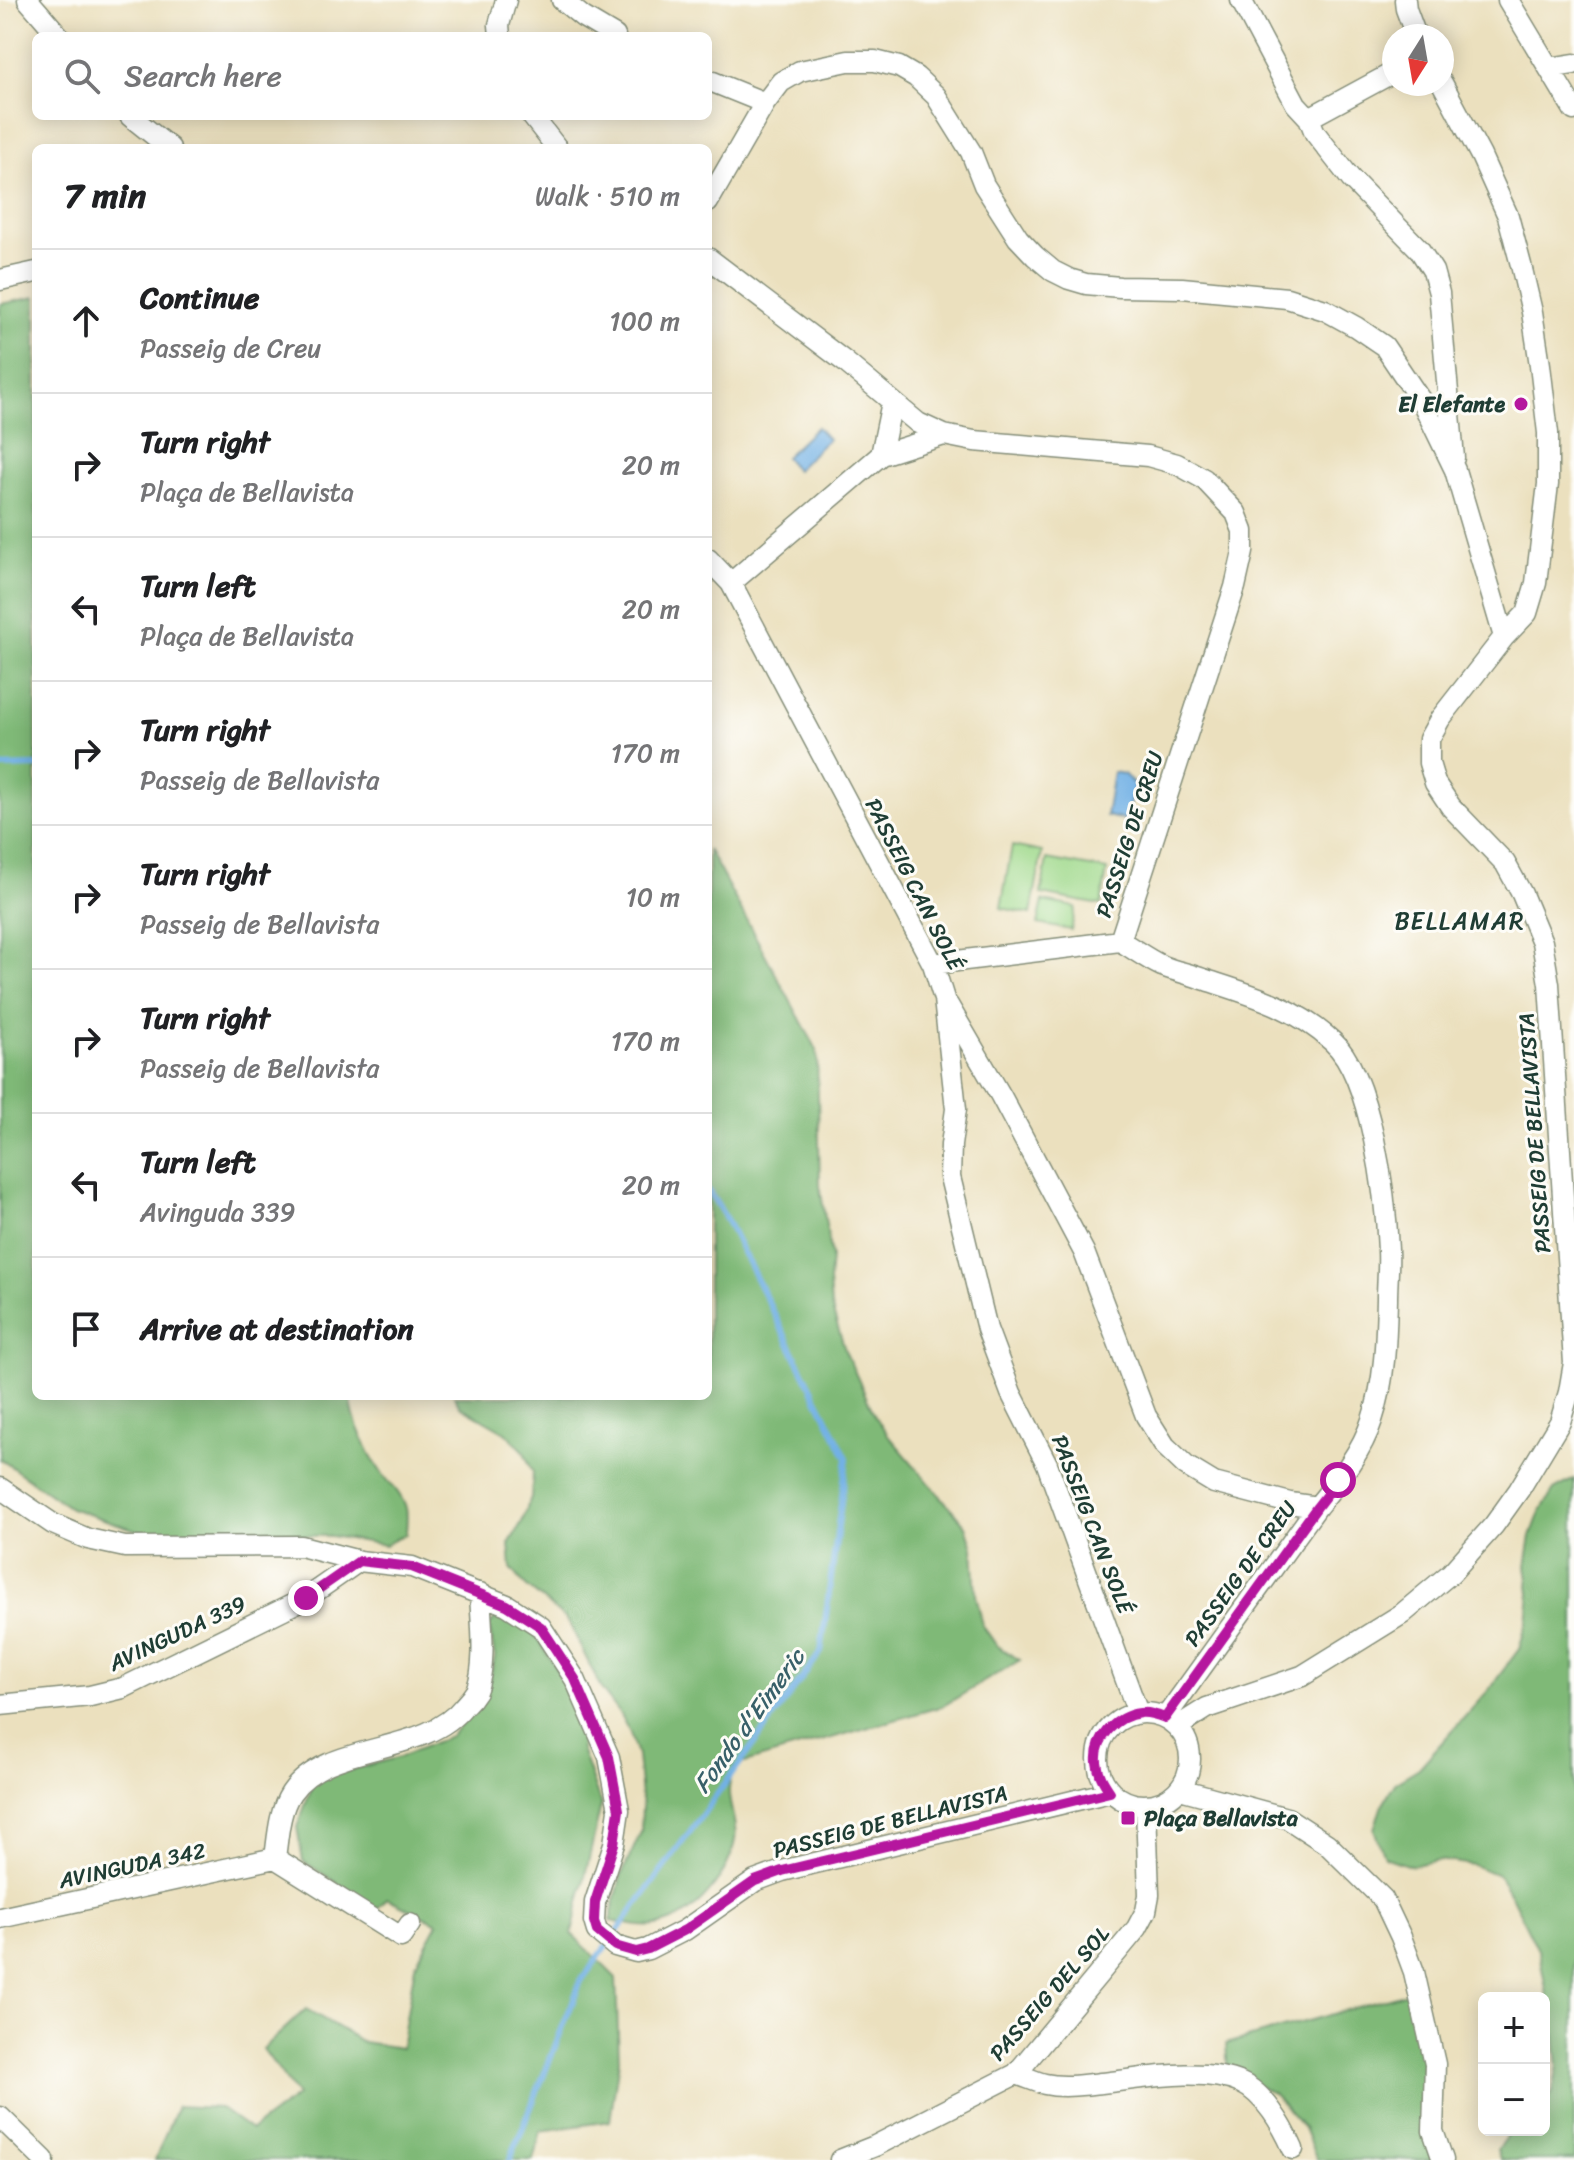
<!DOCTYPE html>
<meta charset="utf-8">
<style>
body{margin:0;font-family:Sriracha,sans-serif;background:#f6f6f6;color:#202124}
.controls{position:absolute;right:24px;bottom:24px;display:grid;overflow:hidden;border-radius:12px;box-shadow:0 4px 20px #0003}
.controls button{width:72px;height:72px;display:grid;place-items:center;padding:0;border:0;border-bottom:2px solid #e0e0e0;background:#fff;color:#202124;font:40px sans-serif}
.compass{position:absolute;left:1382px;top:24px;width:72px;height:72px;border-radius:50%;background:#fff;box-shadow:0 4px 20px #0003;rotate:191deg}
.stop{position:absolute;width:24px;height:24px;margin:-18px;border:6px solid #b5179e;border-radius:50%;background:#fff}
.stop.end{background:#b5179e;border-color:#fff;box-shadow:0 2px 8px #0008}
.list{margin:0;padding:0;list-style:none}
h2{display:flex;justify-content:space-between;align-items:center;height:104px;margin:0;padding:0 32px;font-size:34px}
h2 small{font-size:26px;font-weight:400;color:#757577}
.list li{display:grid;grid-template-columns:52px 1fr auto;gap:24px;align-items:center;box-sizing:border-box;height:144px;padding:0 32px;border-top:2px solid #e0e0e0}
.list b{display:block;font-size:30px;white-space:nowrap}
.list p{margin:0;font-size:26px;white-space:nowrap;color:#757577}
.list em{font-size:26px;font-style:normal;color:#757577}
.icon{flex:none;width:44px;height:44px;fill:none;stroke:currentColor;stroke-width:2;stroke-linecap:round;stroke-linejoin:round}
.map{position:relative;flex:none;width:1574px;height:2160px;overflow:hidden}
.search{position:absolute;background:#fff;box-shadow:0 4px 20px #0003;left:32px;top:32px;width:680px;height:88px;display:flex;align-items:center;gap:20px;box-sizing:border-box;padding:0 28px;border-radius:12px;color:#757577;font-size:30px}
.panel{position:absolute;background:#fff;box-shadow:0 4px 20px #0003;left:32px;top:144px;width:680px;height:1256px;border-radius:12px}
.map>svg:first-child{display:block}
</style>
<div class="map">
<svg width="1574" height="2160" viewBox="0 0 1574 2160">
<rect width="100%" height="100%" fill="#fdfcf7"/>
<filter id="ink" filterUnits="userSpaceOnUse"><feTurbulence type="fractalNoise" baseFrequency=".0125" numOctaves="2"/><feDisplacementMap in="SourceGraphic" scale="16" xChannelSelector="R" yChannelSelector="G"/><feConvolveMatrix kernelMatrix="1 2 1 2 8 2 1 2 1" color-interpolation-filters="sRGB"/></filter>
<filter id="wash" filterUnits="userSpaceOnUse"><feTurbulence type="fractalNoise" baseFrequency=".006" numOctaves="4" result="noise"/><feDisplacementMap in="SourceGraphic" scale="32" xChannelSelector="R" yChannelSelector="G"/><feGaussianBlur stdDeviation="1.8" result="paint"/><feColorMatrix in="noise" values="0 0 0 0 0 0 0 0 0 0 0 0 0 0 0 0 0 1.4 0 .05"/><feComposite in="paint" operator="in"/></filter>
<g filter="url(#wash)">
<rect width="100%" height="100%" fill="#ebe0be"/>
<path fill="#9fd98b" stroke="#5f8b60" stroke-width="2" d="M1012 846 1042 852 1031 914 1001 908Z
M1047 859 1107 870 1101 905 1041 894Z
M1043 901 1076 907 1071 930 1038 924Z"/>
<path fill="#7fb977" stroke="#4f7b56" stroke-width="2" d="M36 297V1396H351C350 1418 369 1454 381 1472 390 1484 401 1493 406 1508 408 1516 406 1526 406 1534L385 1545 330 1536 145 1533 70 1508 0 1459V304Z
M708 849 817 1050 820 1186 831 1257 829 1281 831 1306 846 1353 875 1416 889 1436 966 1526 973 1548 976 1595 983 1626 997 1646 1020 1660 943 1706 734 1766C732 1773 729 1783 729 1790 728 1807 738 1823 735 1840 729 1875 696 1917 660 1925 644 1929 626 1924 610 1921L621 1876 641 1832 642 1807 637 1756 630 1733 618 1711 602 1690 568 1621 526 1586 511 1568 509 1544 522 1522 531 1497 533 1472 523 1450 505 1432 460 1406 454 1396H708Z
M1574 1479V2160H1500L1497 2150 1511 2130H1544V2104L1553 2092 1558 2066 1555 2038 1539 1952 1512 1897 1498 1875 1473 1865 1438 1860 1410 1866 1384 1857 1374 1829 1382 1805 1396 1782 1419 1768 1487 1692 1519 1649 1527 1622 1530 1593 1526 1566 1531 1536 1540 1512 1554 1490Z
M501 1613 534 1632 582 1712 581 1749 601 1805 572 1934 616 1978 619 2060 610 2121 541 2131 533 2160H155L177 2106 220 2108 251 2130 297 2096 263 2049 306 2009 363 2042 401 2048 415 1965 438 1923 387 1898 377 1909 303 1861 297 1827 315 1779 400 1757 450 1736 484 1701 495 1657 489 1625Z
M1407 1993 1422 2051 1425 2129 1434 2160H1317L1304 2128 1273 2093 1228 2071 1226 2044Z"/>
<path fill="#72b1e5" stroke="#48778c" stroke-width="2" d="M817 427 828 439 796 470 785 457Z
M1113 772 1124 774 1135 786 1125 820 1106 816Z"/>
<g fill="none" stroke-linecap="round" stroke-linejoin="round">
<path stroke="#72b1e5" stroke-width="6" d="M0 767 36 766
M510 2160 581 1981 821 1652 847 1458 725 1217 708 1190"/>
</g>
</g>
<g filter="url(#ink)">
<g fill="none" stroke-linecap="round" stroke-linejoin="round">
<defs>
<path id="street" d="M28 0 59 36
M562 0 583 17 615 36
M1241 0 1296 104 1309 118 1315 133 1351 179 1419 249 1433 271 1439 293 1454 458
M1405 0 1406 9 1416 36
M1508 0 1574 110
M500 36 499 25 506 0
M1549 68 1574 64
M708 80 765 103
M130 116 170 148
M532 116 557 148
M1309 118 1394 72
M708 202 765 103 781 82 800 71 848 61H875L899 67 916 77 936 96 971 152 984 185 1018 238 1035 256 1053 271 1069 279 1086 284 1120 287 1182 288 1287 298 1325 310 1356 327 1384 346 1423 404 1455 470 1504 637
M708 258 844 361 918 423 944 435 974 441 1148 456 1177 464 1204 479 1236 513 1243 531V552L1235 587 1120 941
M0 280 36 272
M881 455 944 435
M708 559 731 583 933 964 944 999 956 1109 951 1145 950 1177 987 1329 1011 1393 1047 1464 1138 1713
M731 583 881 455 892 402
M1120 941C1134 949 1147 959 1162 966 1175 971 1189 974 1203 979 1252 995 1294 1006 1333 1042 1371 1076 1386 1199 1388 1250 1389 1267 1387 1283 1387 1299 1386 1339 1385 1382 1372 1420 1362 1452 1338 1481 1317 1507L1165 1718
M933 964 1120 941
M948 1005 1001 1096 1084 1252 1146 1416 1165 1446 1186 1466 1214 1483 1290 1503 1317 1507
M0 1488 53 1524 88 1539 125 1547 301 1546 359 1561 412 1567 507 1605 541 1627 575 1679 609 1757 619 1810 614 1844 595 1902 594 1921 597 1931 615 1946 636 1952 648 1949 685 1930 755 1881 782 1871 1110 1792
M0 1705 90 1696 123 1688 306 1598 359 1561
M1098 1759a46 46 0 1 1 92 0a46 46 0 1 1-92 0Z
M1177 1727 1207 1708 1302 1676 1402 1614 1451 1573 1494 1525 1519 1490 1560 1422 1569 1392 1574 1363 1549 984 1542 942 1522 894 1505 863 1451 807 1435 783 1429 763V739L1440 719 1504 637 1527 613 1536 583 1548 484V433L1540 365 1532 312 1521 265 1508 216 1481 156 1442 83
M1180 1789 1287 1818 1327 1844 1383 1899 1401 1937 1414 1972 1435 2064 1433 2131 1443 2160
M275 1858C278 1837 279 1811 291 1793 327 1740 424 1757 464 1706 468 1702 473 1696 476 1691 487 1665 481 1621 480 1593
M275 1858 401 1937 410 1924
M0 1918 275 1858
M1016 2074C1026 2077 1036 2082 1045 2084 1063 2088 1083 2085 1101 2083 1141 2079 1202 2066 1241 2083 1264 2093 1283 2126 1293 2149
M0 2117 44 2160
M840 2160 875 2146 1016 2074 1137 1928 1146 1911 1149 1895 1146 1806"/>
</defs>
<use href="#street" stroke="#858e79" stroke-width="23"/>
<use href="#street" stroke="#fff" stroke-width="20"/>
</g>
</g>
<g fill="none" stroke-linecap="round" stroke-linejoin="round" filter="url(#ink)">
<path stroke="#b5179e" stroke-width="10" d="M306 1598 359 1561 412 1567 507 1605 541 1627 575 1679 609 1757 619 1810 614 1844 595 1902 594 1921 597 1931 615 1946 636 1952 648 1949 685 1930 755 1881 782 1871 1110 1792C1104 1783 1098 1774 1097 1762 1095 1738 1116 1716 1140 1713 1149 1712 1157 1715 1165 1718L1317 1507 1338 1480"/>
</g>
<g fill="#b5179e" stroke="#fdfcf7" stroke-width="3">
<circle cx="1521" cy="404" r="8"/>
<rect x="1120" y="1810" width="16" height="16" rx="4"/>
</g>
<g text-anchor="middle" stroke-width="6" stroke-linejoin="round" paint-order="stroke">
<g font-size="22" font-weight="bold" fill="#1f3d34" stroke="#fdfcf7" text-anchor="end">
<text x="1505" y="412">El Elefante</text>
<text x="1144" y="1826" text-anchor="start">Plaça Bellavista</text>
</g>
<g font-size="22" fill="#1f3d34" stroke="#fdfcf7">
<text transform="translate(1129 834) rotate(-72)" y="8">PASSEIG DE CREU</text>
<text transform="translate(915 884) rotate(63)" y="8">PASSEIG CAN SOLÉ</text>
<text transform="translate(1534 1133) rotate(-94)" y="8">PASSEIG DE BELLAVISTA</text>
<text transform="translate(1093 1524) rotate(69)" y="8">PASSEIG CAN SOLÉ</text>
<text transform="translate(1240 1573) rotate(-54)" y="8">PASSEIG DE CREU</text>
<text transform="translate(177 1633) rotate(-25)" y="8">AVINGUDA 339</text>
<text transform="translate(890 1821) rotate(-14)" y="8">PASSEIG DE BELLAVISTA</text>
<text transform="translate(132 1865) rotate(-12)" y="8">AVINGUDA 342</text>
<text transform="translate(1049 1993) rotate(-49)" y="8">PASSEIG DEL SOL</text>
</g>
<g font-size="24" letter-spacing="2" fill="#1f3d34" stroke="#fdfcf7">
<text x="1460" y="929">BELLAMAR</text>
</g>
<g font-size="24" font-style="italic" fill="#386069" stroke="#fdfcf7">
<text transform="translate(749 1721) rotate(-54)" y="8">Fondo d'Eimeric</text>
</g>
</g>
</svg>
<div class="controls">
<button>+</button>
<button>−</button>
</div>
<svg class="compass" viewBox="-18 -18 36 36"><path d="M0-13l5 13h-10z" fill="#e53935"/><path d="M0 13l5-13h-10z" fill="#757577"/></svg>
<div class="stop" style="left:1338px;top:1480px"></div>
<div class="stop end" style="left:306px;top:1598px"></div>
<div class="search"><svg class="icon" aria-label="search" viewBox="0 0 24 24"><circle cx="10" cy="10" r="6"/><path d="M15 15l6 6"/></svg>Search here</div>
<section class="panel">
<h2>7 min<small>Walk · 510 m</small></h2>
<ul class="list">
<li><svg class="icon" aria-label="ahead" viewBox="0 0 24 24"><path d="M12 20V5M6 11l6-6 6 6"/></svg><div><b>Continue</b><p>Passeig de Creu</p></div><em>100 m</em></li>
<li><svg class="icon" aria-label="right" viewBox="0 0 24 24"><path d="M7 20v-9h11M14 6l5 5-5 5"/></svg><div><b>Turn right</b><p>Plaça de Bellavista</p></div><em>20 m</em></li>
<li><svg class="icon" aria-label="left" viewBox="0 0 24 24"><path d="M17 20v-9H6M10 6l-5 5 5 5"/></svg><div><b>Turn left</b><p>Plaça de Bellavista</p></div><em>20 m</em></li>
<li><svg class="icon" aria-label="right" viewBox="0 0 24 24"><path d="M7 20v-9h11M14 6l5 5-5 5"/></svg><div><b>Turn right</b><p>Passeig de Bellavista</p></div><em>170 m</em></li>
<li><svg class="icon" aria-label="right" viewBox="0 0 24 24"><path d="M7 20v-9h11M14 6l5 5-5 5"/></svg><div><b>Turn right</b><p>Passeig de Bellavista</p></div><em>10 m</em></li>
<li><svg class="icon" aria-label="right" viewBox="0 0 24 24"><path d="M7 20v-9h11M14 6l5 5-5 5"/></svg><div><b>Turn right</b><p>Passeig de Bellavista</p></div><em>170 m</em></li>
<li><svg class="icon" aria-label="left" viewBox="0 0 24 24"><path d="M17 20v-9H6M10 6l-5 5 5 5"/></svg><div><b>Turn left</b><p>Avinguda 339</p></div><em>20 m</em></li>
<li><svg class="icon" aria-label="arrive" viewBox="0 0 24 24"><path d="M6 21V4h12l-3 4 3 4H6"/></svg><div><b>Arrive at destination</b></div></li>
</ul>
</section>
</div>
